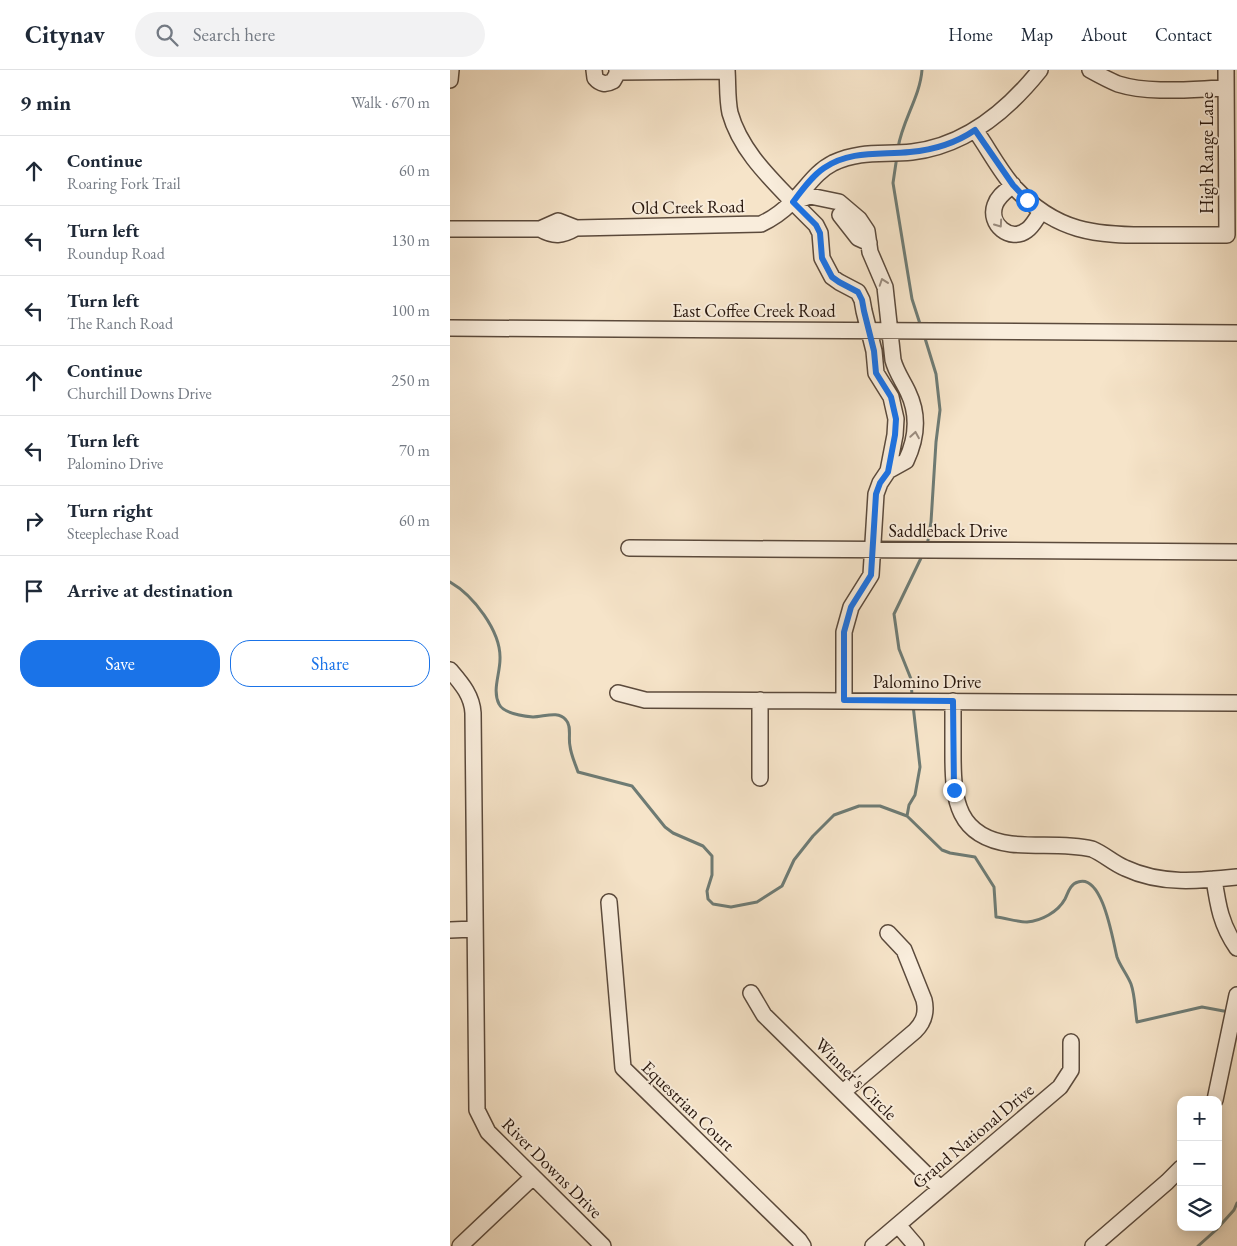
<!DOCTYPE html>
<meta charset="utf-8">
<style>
body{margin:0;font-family:"EB Garamond",serif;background:#f2f2f3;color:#1f2937}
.controls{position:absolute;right:15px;bottom:15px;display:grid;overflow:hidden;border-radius:10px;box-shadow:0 2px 12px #0003}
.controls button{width:45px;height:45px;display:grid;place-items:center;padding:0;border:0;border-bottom:1px solid #e0e1e3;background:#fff;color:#1f2937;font:25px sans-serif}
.stop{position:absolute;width:15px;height:15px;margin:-11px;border:4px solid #1a73e8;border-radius:50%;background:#fff}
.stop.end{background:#1a73e8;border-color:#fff;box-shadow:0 1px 5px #0008}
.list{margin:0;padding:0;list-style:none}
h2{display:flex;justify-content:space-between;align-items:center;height:65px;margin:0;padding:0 20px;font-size:21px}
h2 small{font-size:16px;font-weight:400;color:#747a83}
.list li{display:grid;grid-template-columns:32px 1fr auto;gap:15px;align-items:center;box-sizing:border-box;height:70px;padding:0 20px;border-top:1px solid #e0e1e3}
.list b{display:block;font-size:19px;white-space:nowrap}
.list p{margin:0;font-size:16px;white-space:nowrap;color:#747a83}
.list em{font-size:16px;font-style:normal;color:#747a83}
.actions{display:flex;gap:10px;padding:15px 20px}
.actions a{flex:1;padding:11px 0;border:1px solid #1a73e8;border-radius:20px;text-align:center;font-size:18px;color:#1a73e8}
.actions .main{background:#1a73e8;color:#fff}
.icon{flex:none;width:28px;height:28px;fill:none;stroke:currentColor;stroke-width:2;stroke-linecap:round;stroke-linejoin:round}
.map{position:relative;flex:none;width:787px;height:1176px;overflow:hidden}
header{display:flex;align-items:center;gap:30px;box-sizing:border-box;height:70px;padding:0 25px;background:#fff;border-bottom:1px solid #e0e1e3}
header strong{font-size:24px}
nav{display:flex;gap:28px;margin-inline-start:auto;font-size:18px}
.search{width:350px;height:45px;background:#f2f2f3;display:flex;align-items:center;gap:12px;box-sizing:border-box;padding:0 18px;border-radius:28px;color:#747a83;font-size:19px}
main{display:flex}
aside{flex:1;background:#fff}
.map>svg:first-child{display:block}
</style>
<header>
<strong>Citynav</strong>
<div class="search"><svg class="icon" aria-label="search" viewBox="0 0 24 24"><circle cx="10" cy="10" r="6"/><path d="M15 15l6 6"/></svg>Search here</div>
<nav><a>Home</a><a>Map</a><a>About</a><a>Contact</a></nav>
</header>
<main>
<aside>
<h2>9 min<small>Walk · 670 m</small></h2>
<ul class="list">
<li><svg class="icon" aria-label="ahead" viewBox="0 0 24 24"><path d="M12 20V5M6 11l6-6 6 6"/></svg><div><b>Continue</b><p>Roaring Fork Trail</p></div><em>60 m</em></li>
<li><svg class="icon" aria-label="left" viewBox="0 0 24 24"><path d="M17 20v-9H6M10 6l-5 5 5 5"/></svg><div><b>Turn left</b><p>Roundup Road</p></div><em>130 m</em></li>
<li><svg class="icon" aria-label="left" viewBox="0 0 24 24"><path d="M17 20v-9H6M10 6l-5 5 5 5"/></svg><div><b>Turn left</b><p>The Ranch Road</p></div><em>100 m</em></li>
<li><svg class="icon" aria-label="ahead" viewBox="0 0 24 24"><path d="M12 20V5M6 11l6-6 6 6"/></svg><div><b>Continue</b><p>Churchill Downs Drive</p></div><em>250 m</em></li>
<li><svg class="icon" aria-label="left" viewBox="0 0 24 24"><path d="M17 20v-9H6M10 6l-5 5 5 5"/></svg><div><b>Turn left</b><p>Palomino Drive</p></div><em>70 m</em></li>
<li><svg class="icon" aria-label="right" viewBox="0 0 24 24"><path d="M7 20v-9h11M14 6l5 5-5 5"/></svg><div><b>Turn right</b><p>Steeplechase Road</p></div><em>60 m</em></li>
<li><svg class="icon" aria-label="arrive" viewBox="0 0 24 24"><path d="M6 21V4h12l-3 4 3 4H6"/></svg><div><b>Arrive at destination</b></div></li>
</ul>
<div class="actions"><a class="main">Save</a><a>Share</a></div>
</aside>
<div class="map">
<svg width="787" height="1176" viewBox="0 0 787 1176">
<rect width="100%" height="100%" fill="#f6e4c9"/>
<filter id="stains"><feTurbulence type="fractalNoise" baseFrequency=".004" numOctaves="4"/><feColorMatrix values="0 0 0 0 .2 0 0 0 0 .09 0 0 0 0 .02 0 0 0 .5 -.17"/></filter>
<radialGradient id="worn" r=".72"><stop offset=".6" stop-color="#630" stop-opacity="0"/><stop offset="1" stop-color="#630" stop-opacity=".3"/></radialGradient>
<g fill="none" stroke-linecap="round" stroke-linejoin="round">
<path stroke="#6e7b74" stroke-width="3" d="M448 78C452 51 470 27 472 0
M447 86 443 113 462 229 471 257
M474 265 486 304 490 340 486 372 481 452 477 476
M0 512C23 525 51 561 50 589 50 604 42 620 49 634 53 643 73 646 83 647 94 647 108 640 116 650 122 656 118 668 120 676 121 685 125 693 128 702L182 716 215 757 223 763 253 776 262 786V805L257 821 258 829 263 834 281 837 307 832 332 816 344 790 363 766 384 745 409 736H430L457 746 492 780 500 783 525 787 544 817 546 847C556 848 567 852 577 852 591 851 608 842 615 829 618 823 620 814 628 812 653 803 663 872 667 887 670 896 677 904 681 914 685 925 685 940 687 952L752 937 779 942
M462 626 461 609 449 579 444 544 473 484
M457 746 459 735 465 725 470 697 463 635
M748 1176 766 1160 784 1140 787 1133"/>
<defs>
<path id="minor" d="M144 0 145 8C150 14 156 15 163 11L167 4V0
M277 0C278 14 277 29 280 43 290 79 318 106 343 132
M640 0C649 5 658 10 668 14 700 24 742 19 776 18
M167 2 277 1
M0 10 1 0
M525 60C538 78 549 100 564 117 606 162 645 166 704 165 728 165 752 165 777 165L776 0
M563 115C556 121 548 126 545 135 538 154 560 173 577 160 583 156 587 147 591 142
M390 145 408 168 419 173
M0 159H90L108 151 126 158 311 154C322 149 333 141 342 132 356 119 365 102 383 93 411 80 433 85 462 82 515 76 558 40 590 0
M90 159C104 167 112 166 126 158
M0 258 787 263
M179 478 787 482
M0 600C11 613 22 625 23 643L27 1040 38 1062 153 1176
M168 623 195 630 787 633
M394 630V562L401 537 421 505 426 424 430 413 438 401 445 365 446 349 441 327 426 303 424 281 414 241 412 230 408 222 389 212 382 207 372 188 370 163 366 155 343 132 360 126 389 132 409 149 417 161 420 182 435 217 443 290C446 302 453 311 458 322 469 345 467 368 456 391L438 401
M503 631C503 649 503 667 503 685 503 730 507 767 561 774 587 777 615 773 642 779 654 784 663 793 675 798 711 815 749 811 787 807
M310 708V630
M764 809C768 836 771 855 787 878
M159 832 173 998 349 1170 353 1176
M0 860 24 859
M301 923 314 945 490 1118
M393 1022 465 961C474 952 477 943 474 930L454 880 438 863
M765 1030 787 925
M448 1155 466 1176
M10 1176 83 1107
M423 1176 610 1017 621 1000V972
M643 1176 717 1112 731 1098"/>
</defs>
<use href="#minor" stroke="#5b4a3c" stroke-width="18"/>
<use href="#minor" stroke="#f9eddc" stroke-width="15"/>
</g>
<defs><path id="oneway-chevron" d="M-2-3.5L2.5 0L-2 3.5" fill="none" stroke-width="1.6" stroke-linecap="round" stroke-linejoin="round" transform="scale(1.25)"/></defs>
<g stroke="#9a8c7f">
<use href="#oneway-chevron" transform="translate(549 154) rotate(55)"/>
<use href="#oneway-chevron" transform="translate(433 212) rotate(-109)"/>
<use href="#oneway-chevron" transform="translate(465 365) rotate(-81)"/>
</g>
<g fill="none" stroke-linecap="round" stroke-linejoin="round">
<path stroke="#1a73e8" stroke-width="6" d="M504 720 503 631 394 630V562L401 537 421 505 426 424 430 413 438 402 445 365 446 349 441 327 426 303 424 281 414 241 412 230 408 222 389 212 382 207 372 188 370 163 366 155 343 132C352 120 362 106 374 98 400 80 431 85 460 82 483 80 506 73 525 60L563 115 577 130"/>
</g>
<g text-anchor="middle" stroke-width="4" stroke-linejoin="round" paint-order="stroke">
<g font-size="18" fill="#27160d" stroke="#f9eddc">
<text transform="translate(757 83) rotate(-90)" y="6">High Range Lane</text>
<text transform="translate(238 137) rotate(-1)" y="6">Old Creek Road</text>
<text x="304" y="247">East Coffee Creek Road</text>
<text x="498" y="467">Saddleback Drive</text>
<text x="477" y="618">Palomino Drive</text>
<text transform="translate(406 1009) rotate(45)" y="6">Winner's Circle</text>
<text transform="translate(238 1036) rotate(44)" y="6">Equestrian Court</text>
<text transform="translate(523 1066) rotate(-40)" y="6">Grand National Drive</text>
<text transform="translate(102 1098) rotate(45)" y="6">River Downs Drive</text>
</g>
</g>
<rect width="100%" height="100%" filter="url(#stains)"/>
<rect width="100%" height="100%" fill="url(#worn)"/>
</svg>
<div class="controls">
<button>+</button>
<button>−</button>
<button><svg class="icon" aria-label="layers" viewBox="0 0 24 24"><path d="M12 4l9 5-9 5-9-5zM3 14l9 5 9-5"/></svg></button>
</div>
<div class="stop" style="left:577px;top:130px"></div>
<div class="stop end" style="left:504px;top:720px"></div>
</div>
</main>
